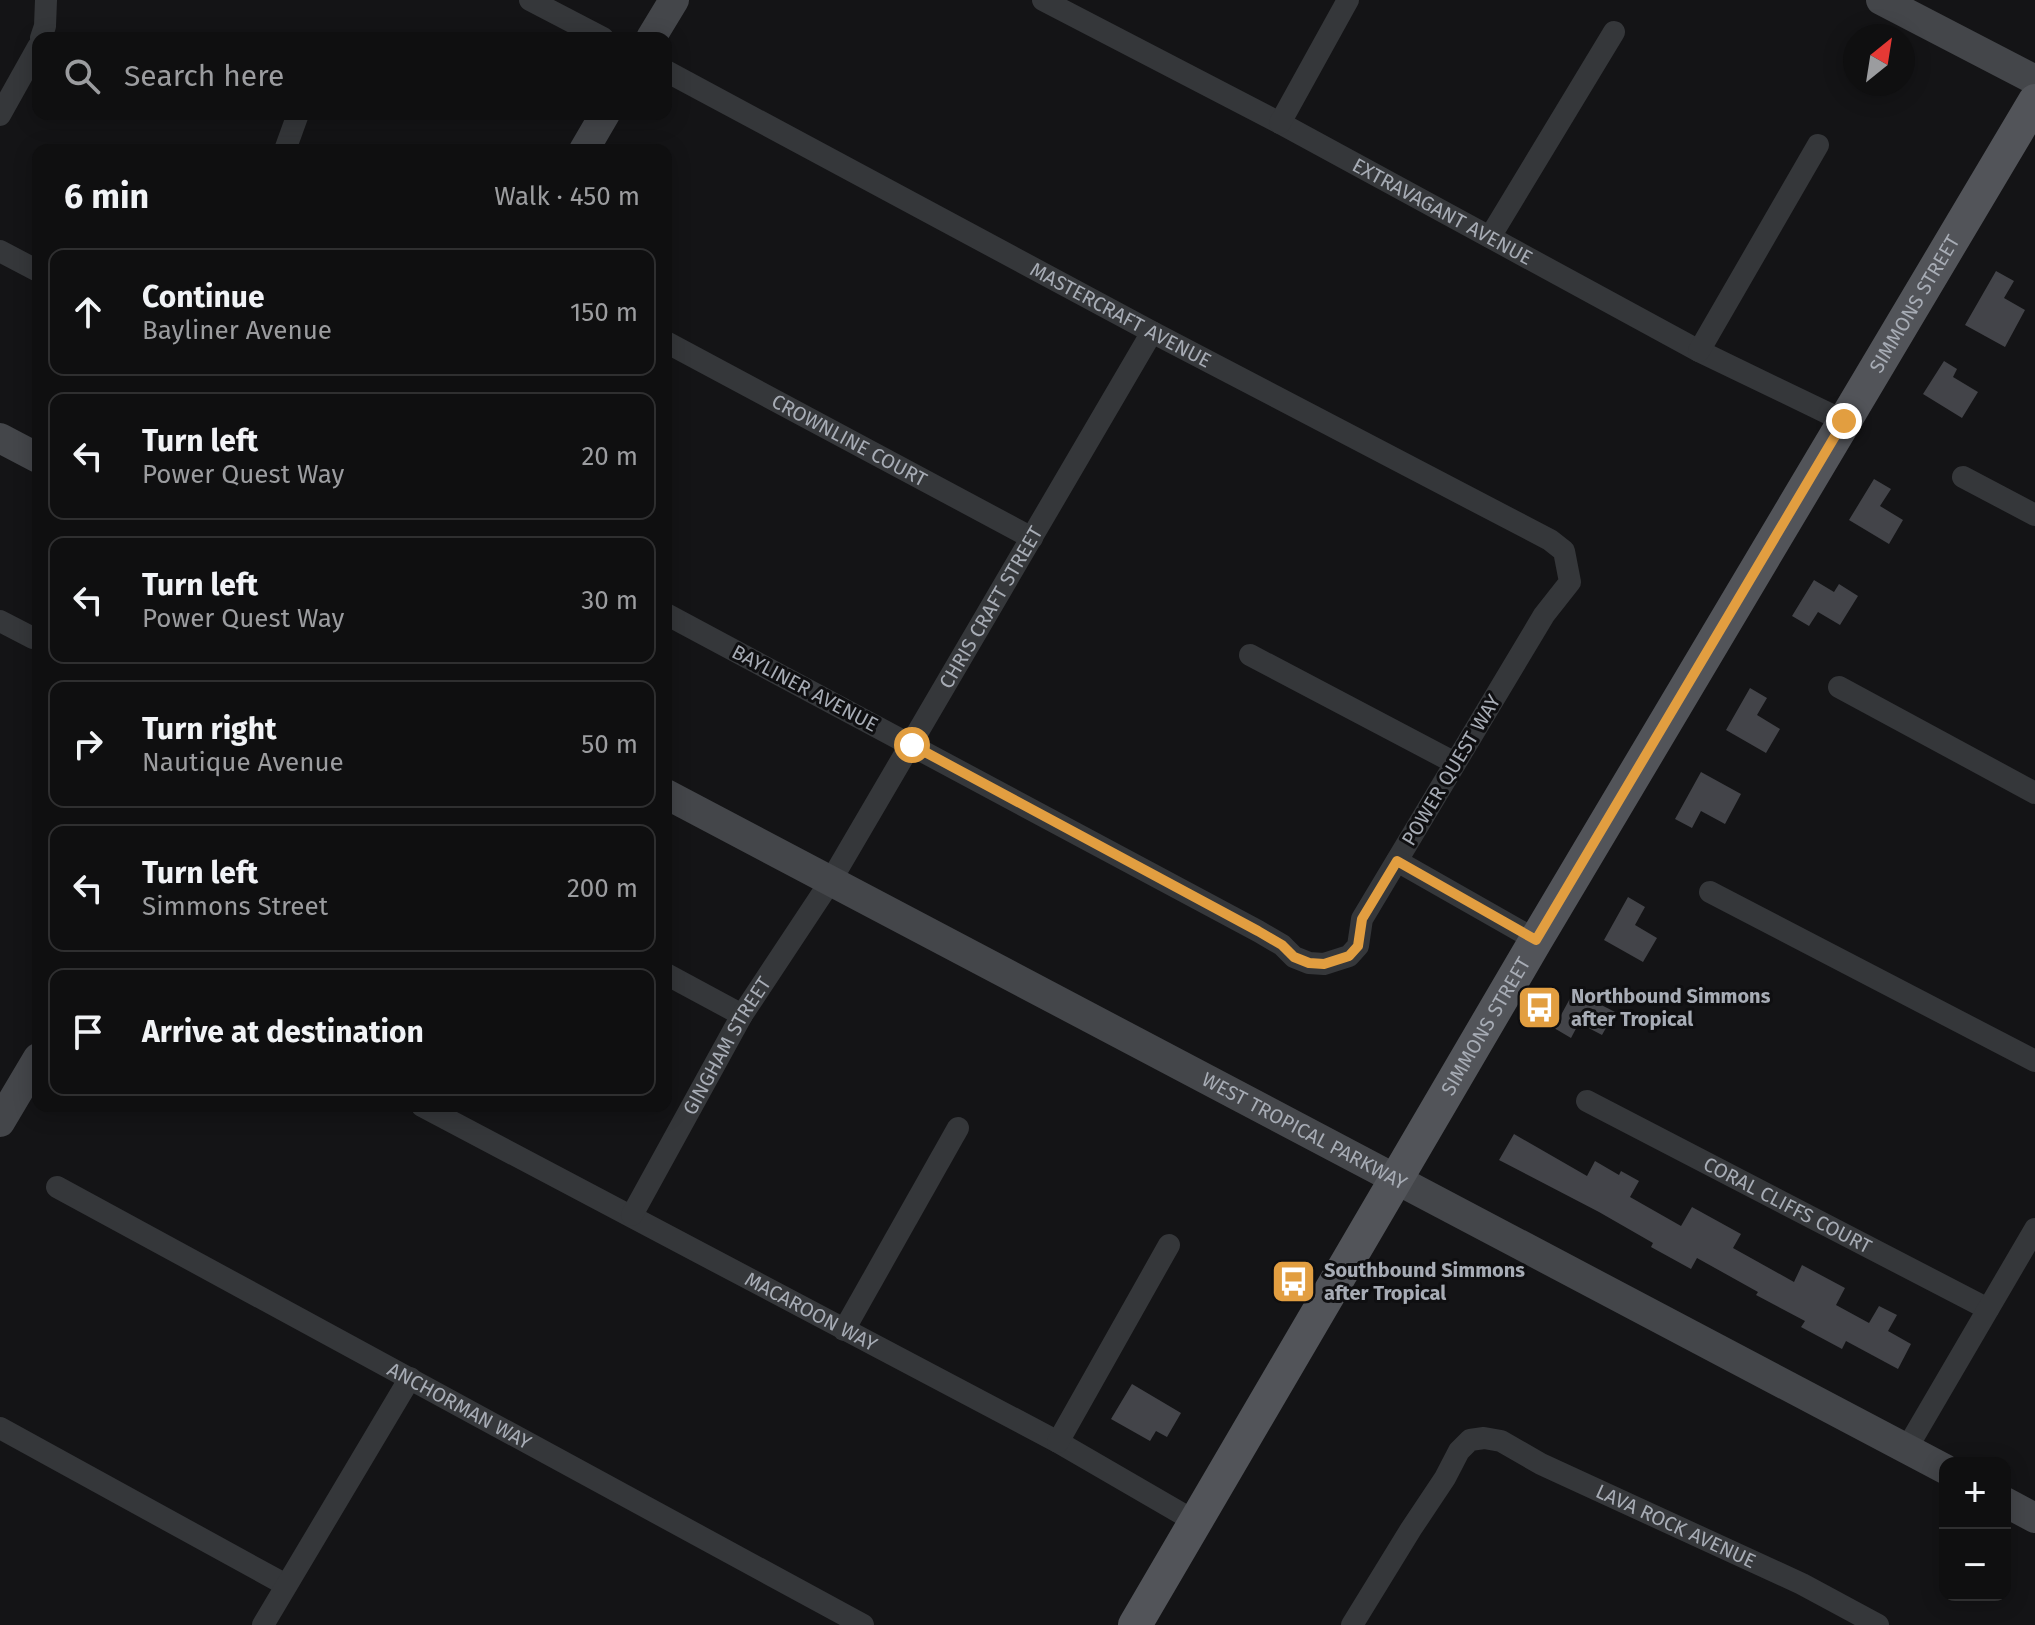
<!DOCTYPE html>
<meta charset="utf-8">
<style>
body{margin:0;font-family:"Fira Sans",sans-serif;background:#181819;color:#f1f3f6}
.controls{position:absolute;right:24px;bottom:24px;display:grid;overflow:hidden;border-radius:16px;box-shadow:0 4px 20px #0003}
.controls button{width:72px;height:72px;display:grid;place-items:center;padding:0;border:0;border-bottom:2px solid #2f2f30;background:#0f0f10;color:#f1f3f6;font:40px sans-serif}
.compass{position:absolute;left:1843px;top:24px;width:72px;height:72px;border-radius:50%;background:#0f0f10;box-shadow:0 4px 20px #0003;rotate:30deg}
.stop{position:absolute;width:24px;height:24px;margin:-18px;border:6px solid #e29e40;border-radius:50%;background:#fff}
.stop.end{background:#e29e40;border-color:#fff;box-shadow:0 2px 8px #0008}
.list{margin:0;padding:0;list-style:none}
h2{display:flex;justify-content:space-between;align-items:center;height:104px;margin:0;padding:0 32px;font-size:34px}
h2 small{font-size:26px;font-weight:400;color:#9b9c9f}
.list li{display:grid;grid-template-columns:52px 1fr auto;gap:24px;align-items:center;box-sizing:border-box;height:128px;margin:0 16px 16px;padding:0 16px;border:2px solid #2f2f30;border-radius:16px}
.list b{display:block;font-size:30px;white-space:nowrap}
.list p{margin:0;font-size:26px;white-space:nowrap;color:#9b9c9f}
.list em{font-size:26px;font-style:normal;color:#9b9c9f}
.icon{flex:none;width:44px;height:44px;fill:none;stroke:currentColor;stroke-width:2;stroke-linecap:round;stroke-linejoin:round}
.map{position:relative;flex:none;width:2035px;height:1625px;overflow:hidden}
.search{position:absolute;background:#0f0f10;box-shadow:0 4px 20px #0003;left:32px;top:32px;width:640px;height:88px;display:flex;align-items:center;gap:20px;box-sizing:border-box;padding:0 28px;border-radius:16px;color:#9b9c9f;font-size:30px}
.panel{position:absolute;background:#0f0f10;box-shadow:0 4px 20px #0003;left:32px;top:144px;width:640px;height:968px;border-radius:16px}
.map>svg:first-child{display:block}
</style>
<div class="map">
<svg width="2035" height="1625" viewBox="0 0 2035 1625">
<rect width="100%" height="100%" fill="#141416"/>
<path fill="#434449" d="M1996 271 2014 281 2004 298 2025 310 2005 347 1965 325Z
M1944 361 1957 369 1953 377 1978 392 1962 418 1923 394Z
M1874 479 1891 489 1880 506 1903 520 1889 544 1849 520Z
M1814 580 1834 592 1839 584 1858 596 1840 625 1818 612 1809 626 1792 616Z
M1750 688 1767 698 1757 715 1780 729 1766 753 1726 730Z
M1701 772 1741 794 1725 824 1701 811 1692 828 1675 819Z
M1628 897 1645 907 1635 925 1657 938 1643 962 1604 940Z
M1574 991 1615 1012 1602 1035 1579 1023 1571 1038 1554 1028Z
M1514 1134 1587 1176 1595 1161 1619 1175 1621 1171 1639 1181 1630 1197 1681 1226 1692 1207 1741 1234 1733 1248 1794 1282 1802 1265 1845 1288 1836 1305 1869 1323 1879 1306 1897 1315 1888 1331 1911 1344 1898 1369 1846 1341 1842 1349 1801 1327 1805 1321 1756 1295 1758 1292 1697 1258 1691 1269 1651 1247 1653 1243 1599 1212 1499 1160Z
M1132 1384 1181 1413 1167 1437 1156 1431 1150 1441 1111 1419Z"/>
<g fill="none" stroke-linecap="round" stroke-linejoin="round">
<g stroke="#35373a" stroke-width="22">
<path d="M530 0 603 38"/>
<path id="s1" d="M1043 0 1280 123 1699 351 1844 421"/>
<path d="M41 38 45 26 46 0"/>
<path id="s2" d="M666 71 1152 332 1550 540 1564 551 1570 582 1544 615 1362 919 1358 946 1349 956 1324 964 1309 963 1294 957 1282 945 1258 931 666 614"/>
<path d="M0 115 38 47"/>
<path d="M1280 123 1348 0"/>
<path d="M285 150 298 114"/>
<path d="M1490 237 1614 32"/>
<path d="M0 251 38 271"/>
<path id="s3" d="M666 342 1032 538"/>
<path d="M1699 351 1818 145"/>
<path d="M1963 477 2035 515"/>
<path d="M0 621 33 638"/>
<path d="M1250 655 1455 763"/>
<path d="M1839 687 2035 793"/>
<path d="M1397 861 1536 940"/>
<path d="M1710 892 2035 1061"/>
<path d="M666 974 742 1015"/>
<path id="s4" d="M1587 1101 1988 1309"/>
<path id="s5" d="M422 1106 1058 1442 1196 1522"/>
<path id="s6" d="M57 1187 863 1625"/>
<path id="s7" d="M632 1215 742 1015 830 882 1152 332"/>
<path d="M844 1330 958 1128"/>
<path d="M0 1428 286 1585"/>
<path d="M1058 1442 1169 1245"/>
<path d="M1907 1448 2035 1229"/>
<path d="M263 1625 410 1378"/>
<path id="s8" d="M1352 1625 1411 1529 1445 1478 1459 1451 1470 1440 1484 1438 1501 1441 1541 1464 1802 1584 1878 1625"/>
</g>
<g stroke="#44464a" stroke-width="30">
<path d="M1881 0 2035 80"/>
<path d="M651 38 674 0"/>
<path d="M584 150 605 114"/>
<path d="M0 438 38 458"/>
<path id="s9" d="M666 794 1945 1469"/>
<path d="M0 1122 38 1058"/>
<path d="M2005 1502 2035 1518"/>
</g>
<path stroke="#525459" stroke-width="34" id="s10" d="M1135 1625 1536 940 2035 101"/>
</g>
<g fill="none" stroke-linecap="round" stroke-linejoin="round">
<path stroke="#e29e40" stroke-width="10" d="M912 745 1258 931 1282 945 1294 957 1309 963 1324 964 1349 956 1358 946 1362 919 1397 861 1536 940 1844 421"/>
</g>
<defs>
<symbol id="bus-square" viewBox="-11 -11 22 22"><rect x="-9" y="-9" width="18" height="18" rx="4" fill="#e29e40" stroke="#0f0f11"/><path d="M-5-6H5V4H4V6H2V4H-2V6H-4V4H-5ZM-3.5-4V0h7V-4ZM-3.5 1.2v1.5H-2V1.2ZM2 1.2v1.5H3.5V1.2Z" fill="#fff"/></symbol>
</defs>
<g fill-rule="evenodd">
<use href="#bus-square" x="1514" y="982" width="51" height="51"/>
<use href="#bus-square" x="1268" y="1256" width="51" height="51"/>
</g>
<g text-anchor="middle" stroke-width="6" stroke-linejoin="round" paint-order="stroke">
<g font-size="20" fill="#a7acb5" stroke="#0f0f11">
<text dy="7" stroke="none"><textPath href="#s1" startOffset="452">EXTRAVAGANT AVENUE</textPath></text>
<text dy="7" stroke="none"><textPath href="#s10" startOffset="1534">SIMMONS STREET</textPath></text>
<text dy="7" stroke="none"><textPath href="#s2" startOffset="516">MASTERCRAFT AVENUE</textPath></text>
<text dy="7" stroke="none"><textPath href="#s3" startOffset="208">CROWNLINE COURT</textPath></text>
<text dy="7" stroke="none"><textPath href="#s7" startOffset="706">CHRIS CRAFT STREET</textPath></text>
<text transform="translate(805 688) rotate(28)" y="7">BAYLINER AVENUE</text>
<text transform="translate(1451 770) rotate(-59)" y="7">POWER QUEST WAY</text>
<text dy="7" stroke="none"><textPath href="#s10" startOffset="694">SIMMONS STREET</textPath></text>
<text dy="7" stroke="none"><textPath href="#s7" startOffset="194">GINGHAM STREET</textPath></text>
<text dy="7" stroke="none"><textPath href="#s9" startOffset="722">WEST TROPICAL PARKWAY</textPath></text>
<text dy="7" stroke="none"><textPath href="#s4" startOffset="226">CORAL CLIFFS COURT</textPath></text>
<text dy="7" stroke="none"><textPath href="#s5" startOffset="440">MACAROON WAY</textPath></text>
<text dy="7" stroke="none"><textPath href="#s6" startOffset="458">ANCHORMAN WAY</textPath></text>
<text dy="7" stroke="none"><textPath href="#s8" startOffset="446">LAVA ROCK AVENUE</textPath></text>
</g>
<g font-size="20" font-weight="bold" fill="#a7acb5" stroke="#0f0f11" text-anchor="start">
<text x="1571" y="1003">Northbound Simmons<tspan x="1571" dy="23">after Tropical</tspan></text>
<text x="1324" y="1277">Southbound Simmons<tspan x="1324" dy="23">after Tropical</tspan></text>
</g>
</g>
</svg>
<div class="controls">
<button>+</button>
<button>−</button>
</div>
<svg class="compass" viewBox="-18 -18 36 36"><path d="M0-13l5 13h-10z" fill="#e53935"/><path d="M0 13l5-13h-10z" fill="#9b9c9f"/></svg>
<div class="stop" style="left:912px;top:745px"></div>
<div class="stop end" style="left:1844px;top:421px"></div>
<div class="search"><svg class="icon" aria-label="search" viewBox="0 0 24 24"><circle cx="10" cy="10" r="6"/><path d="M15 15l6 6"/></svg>Search here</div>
<section class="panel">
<h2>6 min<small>Walk · 450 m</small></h2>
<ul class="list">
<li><svg class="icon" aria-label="ahead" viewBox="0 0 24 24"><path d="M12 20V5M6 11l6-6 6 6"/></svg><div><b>Continue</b><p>Bayliner Avenue</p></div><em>150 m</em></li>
<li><svg class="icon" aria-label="left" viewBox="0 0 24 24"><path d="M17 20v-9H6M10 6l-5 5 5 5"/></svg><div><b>Turn left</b><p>Power Quest Way</p></div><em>20 m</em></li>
<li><svg class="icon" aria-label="left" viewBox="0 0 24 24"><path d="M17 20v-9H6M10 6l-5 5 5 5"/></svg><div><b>Turn left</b><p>Power Quest Way</p></div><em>30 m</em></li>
<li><svg class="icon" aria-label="right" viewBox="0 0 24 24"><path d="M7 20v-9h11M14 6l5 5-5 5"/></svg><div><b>Turn right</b><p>Nautique Avenue</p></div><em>50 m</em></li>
<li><svg class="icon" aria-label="left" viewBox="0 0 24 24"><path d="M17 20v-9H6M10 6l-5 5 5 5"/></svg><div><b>Turn left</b><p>Simmons Street</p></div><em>200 m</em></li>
<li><svg class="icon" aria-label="arrive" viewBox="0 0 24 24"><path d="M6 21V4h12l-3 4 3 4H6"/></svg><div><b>Arrive at destination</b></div></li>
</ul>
</section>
</div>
